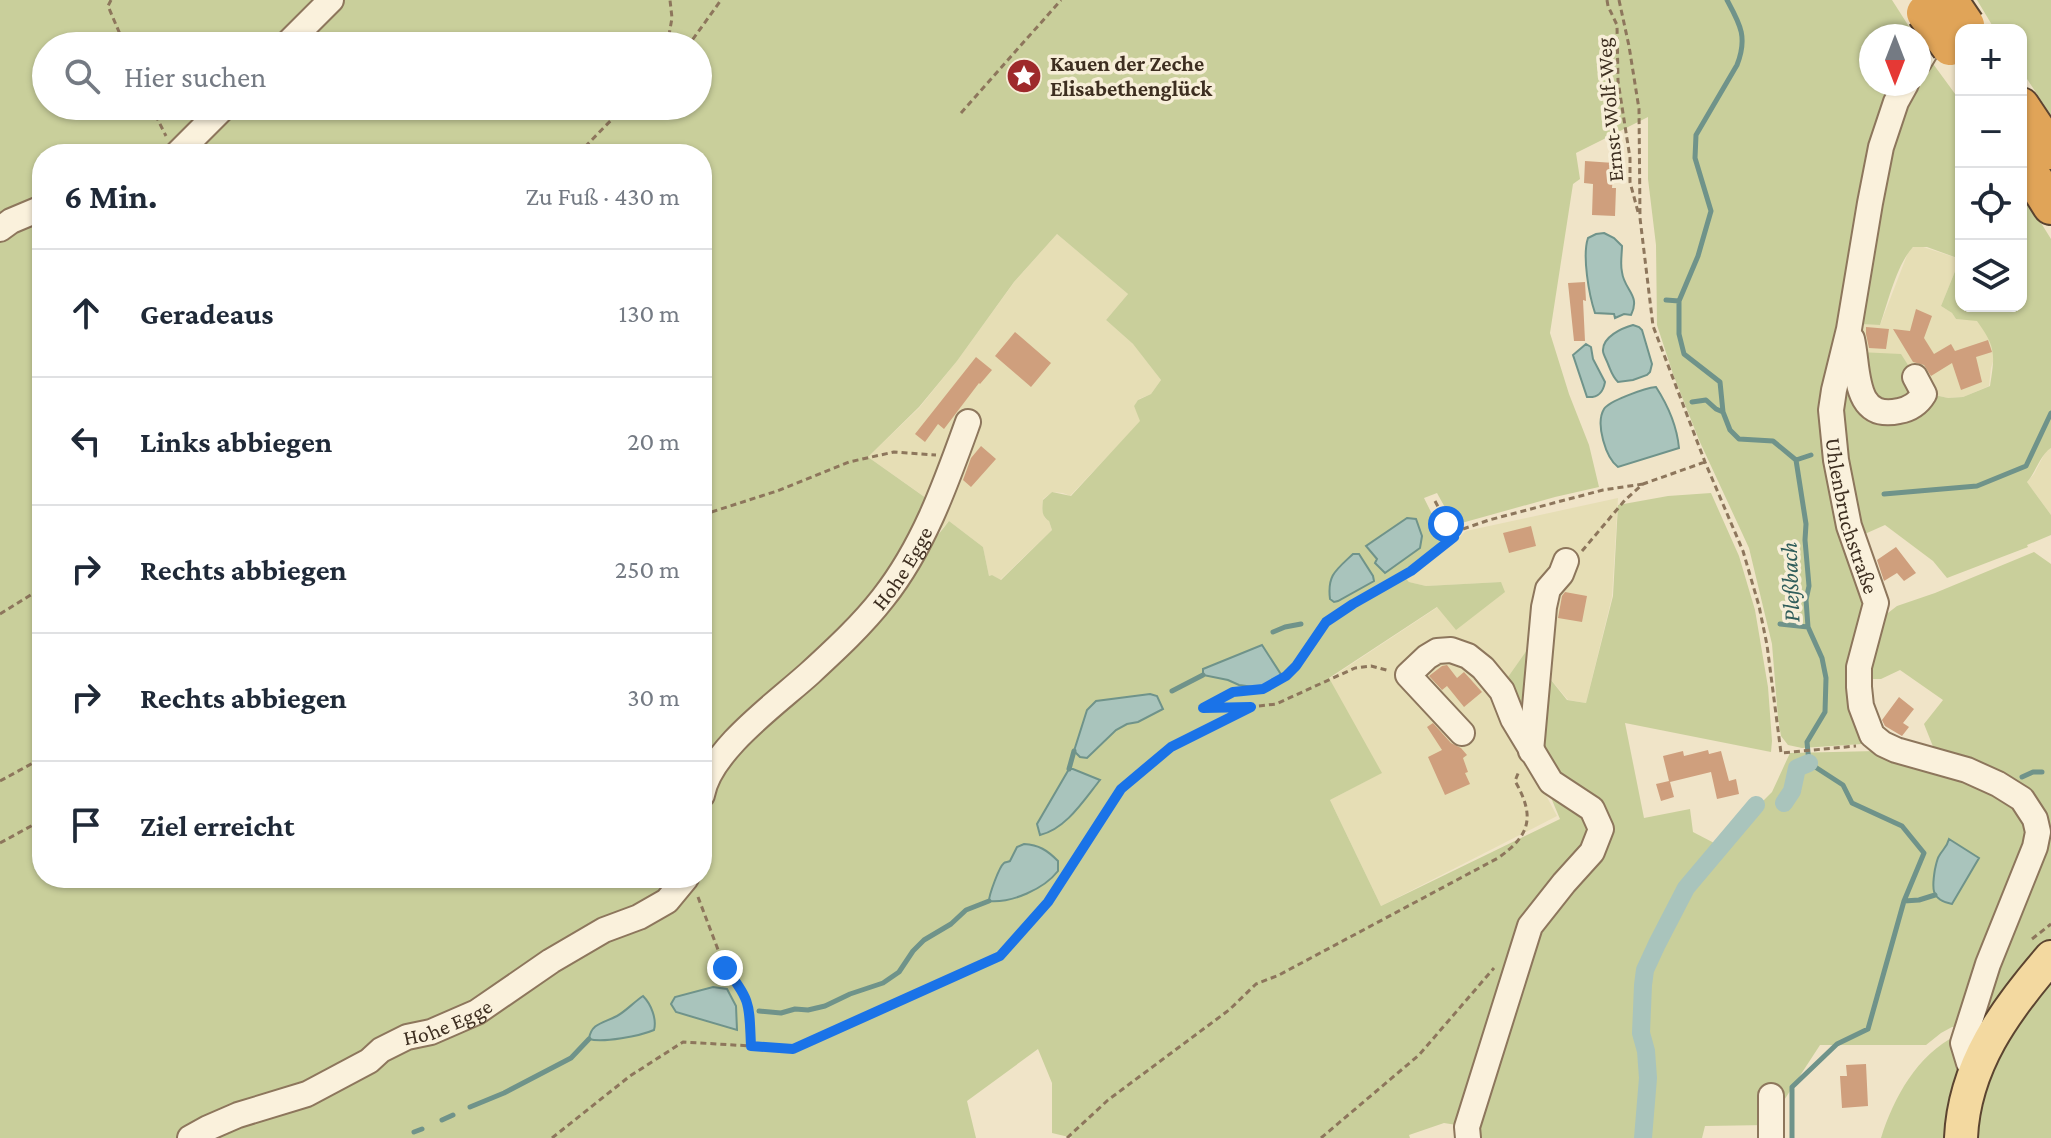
<!DOCTYPE html>
<html lang="de">
<meta charset="utf-8">
<style>
body{margin:0;font-family:"Crimson Pro",serif;background:#f2f2f3;color:#1f2937}
.controls{position:absolute;right:24px;top:24px;display:grid;overflow:hidden;border-radius:16px;box-shadow:0 2px 6px #0004}
.controls button{width:72px;height:72px;display:grid;place-items:center;padding:0;border:0;border-bottom:2px solid #e0e1e3;background:#fff;color:#1f2937;font:40px sans-serif}
.compass{position:absolute;left:1859px;top:24px;width:72px;height:72px;border-radius:50%;background:#fff;box-shadow:0 2px 6px #0004;rotate:180deg}
.stop{position:absolute;width:24px;height:24px;margin:-18px;border:6px solid #1a73e8;border-radius:50%;background:#fff}
.stop.end{background:#1a73e8;border-color:#fff;box-shadow:0 2px 8px #0008}
.list{margin:0;padding:0;list-style:none}
h2{display:flex;justify-content:space-between;align-items:center;height:104px;margin:0;padding:0 32px;font-size:34px}
h2 small{font-size:26px;font-weight:400;color:#747a83}
.list li{display:grid;grid-template-columns:52px 1fr auto;gap:24px;align-items:center;box-sizing:border-box;height:128px;padding:0 32px;border-top:2px solid #e0e1e3}
.list b{display:block;font-size:30px;white-space:nowrap}
.list em{font-size:26px;font-style:normal;color:#747a83}
.icon{flex:none;width:44px;height:44px;fill:none;stroke:currentColor;stroke-width:2;stroke-linecap:round;stroke-linejoin:round}
.map{position:relative;flex:none;width:2051px;height:1138px;overflow:hidden}
.search{position:absolute;background:#fff;box-shadow:0 2px 6px #0004;left:32px;top:32px;width:680px;height:88px;display:flex;align-items:center;gap:20px;box-sizing:border-box;padding:0 28px;border-radius:44px;color:#747a83;font-size:30px}
.panel{position:absolute;background:#fff;box-shadow:0 2px 6px #0004;left:32px;top:144px;width:680px;height:744px;border-radius:32px}
.map>svg:first-child{display:block}
</style>
<div class="map">
<svg width="2051" height="1138" viewBox="0 0 2051 1138">
<rect width="100%" height="100%" fill="#f0e4c8"/>
<path fill="#e6deb5" d="M1057 234 1128 294 1106 320 1134 345 1161 380 1151 394 1139 399 1134 406 1141 421 1070 496 1063 493 1052 492 1043 499 1042 510 1045 518 1049 521 1052 530 1000 580 992 575 989 576 983 547 949 521 919 553 939 507 868 457 919 408 957 361 1015 281Z
M1917 245 1960 259 1941 306 1952 313 1956 319 1977 320 1988 336 1995 355 1991 368 1989 386 1963 397 1948 398 1930 394 1859 352V324L1880 325 1909 250Z
M2051 448V515L2027 482 2034 474 2046 451Z
M1618 498 1612 597 1586 703 1568 700 1527 651 1496 693 1506 720 1557 816 1381 906 1330 800 1381 773 1329 679 1438 607 1501 582 1426 586 1409 582 1401 573 1409 575 1446 549 1466 531Z"/>
<path fill="#c9cf9b" d="M0 0H331L285 46H46V106H225L177 154H42V205L0 225Z
M334 0H1892L1915 36H1871V84H1900L1832 383 1865 587 1869 741 1862 744 1802 748 1788 745 1781 736 1778 718 1772 644 1749 548 1699 440 1673 374 1657 325 1656 245 1648 179V117L1576 153 1580 179 1573 184 1550 333 1569 394 1589 445 1599 487 1555 497 1458 524 1453 522 1437 493 1424 498 1441 532V544L1401 573 1409 582 1426 586 1501 582 1505 592 1456 630 1437 607 1329 678 1382 773 1330 800 1381 906 1560 819 1503 684 1527 650 1567 700 1586 703 1613 596 1618 505 1668 496 1711 493 1739 556 1755 610 1768 687 1772 741 1771 752 1625 723 1644 818 1690 809 1693 832 1716 844 1744 820 1772 792 1790 753 1876 751 2009 795 2031 829 1959 1027H1952L1941 1033 1926 1045H1820L1768 1125 1705 1126 1702 1138H1471L1469 1127 1444 1123 1409 1135 1410 1138H1073L1052 1133V1083L1038 1049 967 1101 976 1138H203L409 1039 690 878H702C702 844 698 807 713 776L884 603 949 521 983 547 989 576 992 575 1001 580 1052 530 1049 521C1041 516 1042 509 1043 500L1052 492 1071 496 1140 421 1134 406 1138 400 1151 394 1161 380 1133 344 1106 320 1128 294 1057 234 1014 282 957 361 919 407 868 457 933 503 902 565 702 778V154H182L231 106H698V46H289Z
M1977 0H2051V115L2021 70V30H1995Z
M1931 61 1961 102V306H2021V191L2051 239V448C2040 455 2036 472 2027 482L2051 515V535L2027 545 2028 547 1947 578 1933 561 1885 525 1858 537 1835 432 1853 353 1865 406 1930 394 1948 398 1963 397 1990 386C1995 354 1996 347 1977 321L1956 319 1952 313 1941 306 1960 259 1927 247H1913C1897 264 1888 302 1880 325L1858 324 1878 178 1915 84H1919V78Z
M42 212V878H679L676 882 476 1009 366 1059 182 1138H0V233Z
M1859 352 1901 354 1908 365 1913 401 1873 404Z
M2034 552 2051 564V941L1997 1009 1972 1033 2045 821 1936 754 1924 724 1943 700 1900 670 1881 679H1862L1884 616 1897 606 1935 593Z
M2051 973V1138H1973L1990 1060Z
M1957 1035 1960 1071 1952 1138H1881C1894 1097 1917 1055 1957 1035Z"/>
<path fill="#a9c4bc" stroke="#6f938a" stroke-width="2" d="M1604 233 1614 238 1622 246C1622 254 1620 264 1622 272 1624 290 1641 295 1631 315L1624 314 1615 318 1614 314 1595 313C1589 295 1582 256 1588 238L1596 234Z
M1633 325 1639 327 1642 330 1652 364 1650 372 1647 375 1633 380 1618 382C1612 376 1611 371 1608 364 1607 361 1603 354 1603 351 1602 337 1622 328 1633 325Z
M1586 344 1591 347 1593 359 1605 382C1603 393 1598 398 1587 397L1573 355Z
M1656 387C1667 404 1677 427 1679 448L1618 467C1606 458 1595 424 1604 409 1609 401 1645 388 1656 387Z
M1407 518 1416 519 1422 536 1420 548 1385 573 1375 563 1377 559 1366 546Z
M1353 554H1359L1373 576 1374 581 1338 601 1334 602 1330 599C1327 575 1336 570 1353 554Z
M1262 645 1282 676 1265 685 1254 687 1239 685 1228 680 1203 675V669Z
M1150 694 1157 696 1163 709 1138 722 1127 724 1116 730 1087 758 1080 757 1074 751 1087 710 1096 701Z
M1069 769H1073L1100 780C1084 800 1066 829 1040 835L1037 824Z
M1949 839 1979 858 1952 904C1930 900 1932 887 1935 869 1936 865 1937 859 1939 856 1943 849 1947 847 1949 839Z
M1024 844C1039 845 1047 850 1058 861V871C1044 889 1012 903 989 901 989 895 999 867 1004 863 1005 862 1008 862 1010 861L1017 847Z
M713 987 727 989 736 1006 737 1030 676 1012 671 1004 675 997Z
M643 996C651 1004 657 1019 654 1030 640 1036 603 1043 589 1039 591 1023 604 1023 617 1016 626 1011 634 1002 643 996Z"/>
<g fill="none" stroke-linecap="round" stroke-linejoin="round">
<path stroke="#6f938a" stroke-width="5" d="M1727 0C1740 24 1748 37 1737 65L1696 135 1695 158 1711 211 1698 256 1679 301V334L1684 354 1720 382 1723 412 1730 430 1739 439 1773 441 1796 460 1806 524 1805 540 1809 586 1806 600 1808 627 1822 658 1826 678 1825 712 1807 742 1809 763 1843 785 1852 803 1902 826 1924 853 1904 901 1868 1029 1837 1044 1792 1087V1138
M1666 300 1679 301
M1692 402 1706 400 1716 409 1723 412
M1796 460 1811 455
M1884 494 1977 486 2026 466 2051 413
M1780 624 1808 627
M1273 632 1285 627 1301 624
M1172 691 1203 675
M1069 769 1074 751
M2022 777 2033 772H2042
M1904 901 1919 900 1935 895
M759 1011 781 1013 795 1009 808 1010 825 1006 850 994 883 983 899 972 913 951 924 940 951 924 966 910 989 901
M470 1107 504 1093 571 1058 589 1039
M442 1120 453 1115
M414 1132 422 1129"/>
<path stroke="#a9c4bc" stroke-width="18" d="M1784 803 1792 791 1797 768 1809 763
M1643 1138 1648 1078 1646 1051 1641 1033 1643 985 1645 970 1657 944 1686 888 1756 805"/>
</g>
<path fill="#cf9f7d" d="M1585 161 1614 163 1612 188H1616L1615 216 1592 215 1593 184 1584 183Z
M1585 282 1586 301 1583 300 1585 341H1574L1568 283Z
M1916 309 1932 316 1924 338 1934 354 1951 344 1955 351 1988 340 1992 352 1976 357 1982 382 1961 390 1952 363 1931 376 1924 365 1913 362 1893 329 1910 331Z
M1866 327 1889 329 1886 349 1869 348 1866 334Z
M1015 332 1051 363 1031 387 995 356Z
M976 357 992 370 980 384 979 383 944 429 938 424 925 442 915 434Z
M981 446 996 459 971 487 963 480 971 458Z
M1531 526 1536 546 1509 553 1503 533Z
M1896 547 1916 573 1904 581 1897 573 1884 581 1877 560Z
M1565 592 1587 596 1582 622 1558 618 1562 596Z
M1447 665 1457 678 1464 672 1482 692 1464 707 1447 686 1442 690 1429 676 1442 666Z
M1899 697 1914 709 1903 723 1909 727 1902 736 1885 726 1882 720Z
M1433 723 1451 743 1461 748 1467 755 1463 758 1468 772 1465 773 1470 784 1445 795 1428 757 1442 750 1427 727Z
M1708 750 1709 754 1721 751 1729 781 1736 779 1739 794 1717 799 1711 772 1670 782 1674 797 1661 801 1656 784 1669 781 1663 756 1683 751 1684 756Z
M1866 1064 1868 1106 1842 1108 1840 1076H1847L1846 1065Z"/>
<g fill="none" stroke-linecap="round" stroke-linejoin="round">
<defs>
<g id="minor">
<path d="M285 46 331 0"/>
<path d="M1919 62 1945 19"/>
<path id="s1" d="M1906 84 1896 102 1881 147 1870 203 1849 329 1834 390 1831 410 1836 460 1849 526 1876 603 1859 667V687L1861 706 1872 735 1883 744 1896 750 1967 770 1998 784 2022 799 2035 819 2038 832 2035 847 1988 964 1963 1043 1969 1063 1975 1070"/>
<path d="M177 154 225 106"/>
<path d="M0 229 11 221 42 208"/>
<path d="M1852 339C1859 368 1852 421 1899 411 1910 409 1918 404 1924 394L1915 377"/>
<path d="M1462 733 1408 675 1427 657 1437 651 1451 650 1468 656 1483 668 1502 691 1513 719 1551 782 1592 809 1601 829 1592 852 1564 883 1530 926 1467 1127 1468 1138"/>
<path d="M1531 751 1544 607 1548 589 1561 574 1566 561"/>
<path id="s2" d="M702 795C710 750 777 703 810 673 836 649 862 625 883 598 924 546 946 483 968 422"/>
<path d="M1771 1096V1138"/>
<path id="s3" d="M190 1138 208 1128 238 1115 307 1094 369 1061 381 1050 407 1037 431 1032 477 1012 551 961 604 930 639 917 667 901 686 878"/>
</g>
<path id="major" d="M1961 1138C1964 1066 2005 1010 2051 957"/>
<path id="highway" d="M2021 106 2051 151
M2021 158 2051 206"/>
</defs>
<use href="#minor" stroke="#8d765c" stroke-width="28"/>
<use href="#major" stroke="#5b4430" stroke-width="36"/>
<use href="#highway" stroke="#5b4430" stroke-width="40"/>
<path stroke="#8d765c" stroke-width="3" stroke-dasharray="6 4" stroke-linecap="butt" d="M111 0 108 6 125 46
M1607 0 1608 6 1617 25 1618 81 1630 158V182L1638 212
M1619 0 1629 46 1639 109 1640 218 1653 326 1705 462 1743 551 1759 606 1767 645 1781 753 1856 746
M667 46 672 18 670 0
M685 46 693 39 721 0
M151 106 166 136
M961 113 1061 0
M578 154 625 106
M1435 501 1454 537
M702 515 777 491 849 462 894 452 936 455
M1582 551 1625 500 1643 484 1705 462
M0 614 42 588
M1249 707 1203 708 1233 692 1263 689 1286 676 1296 666 1326 622 1353 604 1411 571 1463 529 1489 520 1603 490 1643 484
M0 781 42 758
M0 843 42 820
M698 897 725 968 742 989 749 1006 751 1046 793 1049 1000 956 1048 902 1121 789 1171 747 1251 707 1276 704 1355 668 1371 666 1390 671
M2032 939 2051 924
M552 1138 630 1076 683 1042 751 1046
M1067 1138 1108 1100 1229 1010 1256 984 1279 975 1498 858C1531 835 1535 816 1515 781L1519 771
M1321 1138 1419 1055 1494 968"/>
<use href="#minor" stroke="#faf1dc" stroke-width="24"/>
<use href="#major" stroke="#f3d9a0" stroke-width="32"/>
<use href="#highway" stroke="#e0a458" stroke-width="36"/>
<defs>
<path id="highway-bridge" d="M1949 0 1966 25
M1925 13 1950 47"/>
</defs>
<use href="#highway-bridge" stroke="#5b4430" stroke-width="40" stroke-linecap="butt"/>
<use href="#highway-bridge" stroke="#e0a458" stroke-width="36"/>
</g>
<g fill="none" stroke-linecap="round" stroke-linejoin="round">
<path stroke="#1a73e8" stroke-width="10" d="M725 968C752 1001 749 1006 751 1046L793 1049 1000 956 1048 902 1121 789 1171 747 1251 707 1203 708 1233 692 1263 689 1286 676 1296 666 1326 622 1353 604 1411 571 1454 537 1446 524"/>
</g>
<defs>
<symbol id="sight-disc" viewBox="-11 -11 22 22"><circle r="9.5" fill="#9e2a2b" stroke="#f7eed8"/><path d="M0-6L1.8-2.2L6-1.7L2.9 1.2L3.7 5.4L0 3.3L-3.7 5.4L-2.9 1.2L-6-1.7L-1.8-2.2Z" fill="#fff"/></symbol>
</defs>
<g fill-rule="evenodd">
<use href="#sight-disc" x="1004" y="56" width="40" height="40"/>
</g>
<g text-anchor="middle" stroke-width="7" stroke-linejoin="round" paint-order="stroke">
<g font-size="22" font-weight="bold" fill="#3d2e20" stroke="#f7eed8" text-anchor="start">
<text x="1050" y="71">Kauen der Zeche<tspan x="1050" dy="25">Elisabethenglück</tspan></text>
</g>
<g font-size="22" fill="#3d2e20" stroke="#f7eed8">
<text transform="translate(1609 110) rotate(-95)" y="8">Ernst-Wolf-Weg</text>
<text dy="8" stroke="none"><textPath href="#s1" startOffset="444">Uhlenbruchstraße</textPath></text>
<text dy="8" stroke="none"><textPath href="#s2" startOffset="306">Hohe Egge</textPath></text>
<text dy="8" stroke="none"><textPath href="#s3" startOffset="284">Hohe Egge</textPath></text>
</g>
<g font-size="24" font-style="italic" fill="#2f5d5a" stroke="#f7eed8">
<text transform="translate(1790 582) rotate(-92)" y="8">Pleßbach</text>
</g>
</g>
</svg>
<div class="controls">
<button>+</button>
<button>−</button>
<button><svg class="icon" aria-label="locate" viewBox="0 0 24 24"><circle cx="12" cy="12" r="6"/><path d="M12 2v4M12 18v4M2 12h4M18 12h4"/></svg></button>
<button><svg class="icon" aria-label="layers" viewBox="0 0 24 24"><path d="M12 4l9 5-9 5-9-5zM3 14l9 5 9-5"/></svg></button>
</div>
<svg class="compass" viewBox="-18 -18 36 36"><path d="M0-13l5 13h-10z" fill="#e53935"/><path d="M0 13l5-13h-10z" fill="#747a83"/></svg>
<div class="stop" style="left:1446px;top:524px"></div>
<div class="stop end" style="left:725px;top:968px"></div>
<div class="search"><svg class="icon" aria-label="search" viewBox="0 0 24 24"><circle cx="10" cy="10" r="6"/><path d="M15 15l6 6"/></svg>Hier suchen</div>
<section class="panel">
<h2>6 Min.<small>Zu Fuß · 430 m</small></h2>
<ul class="list">
<li><svg class="icon" aria-label="ahead" viewBox="0 0 24 24"><path d="M12 20V5M6 11l6-6 6 6"/></svg><div><b>Geradeaus</b></div><em>130 m</em></li>
<li><svg class="icon" aria-label="left" viewBox="0 0 24 24"><path d="M17 20v-9H6M10 6l-5 5 5 5"/></svg><div><b>Links abbiegen</b></div><em>20 m</em></li>
<li><svg class="icon" aria-label="right" viewBox="0 0 24 24"><path d="M7 20v-9h11M14 6l5 5-5 5"/></svg><div><b>Rechts abbiegen</b></div><em>250 m</em></li>
<li><svg class="icon" aria-label="right" viewBox="0 0 24 24"><path d="M7 20v-9h11M14 6l5 5-5 5"/></svg><div><b>Rechts abbiegen</b></div><em>30 m</em></li>
<li><svg class="icon" aria-label="arrive" viewBox="0 0 24 24"><path d="M6 21V4h12l-3 4 3 4H6"/></svg><div><b>Ziel erreicht</b></div></li>
</ul>
</section>
</div>
